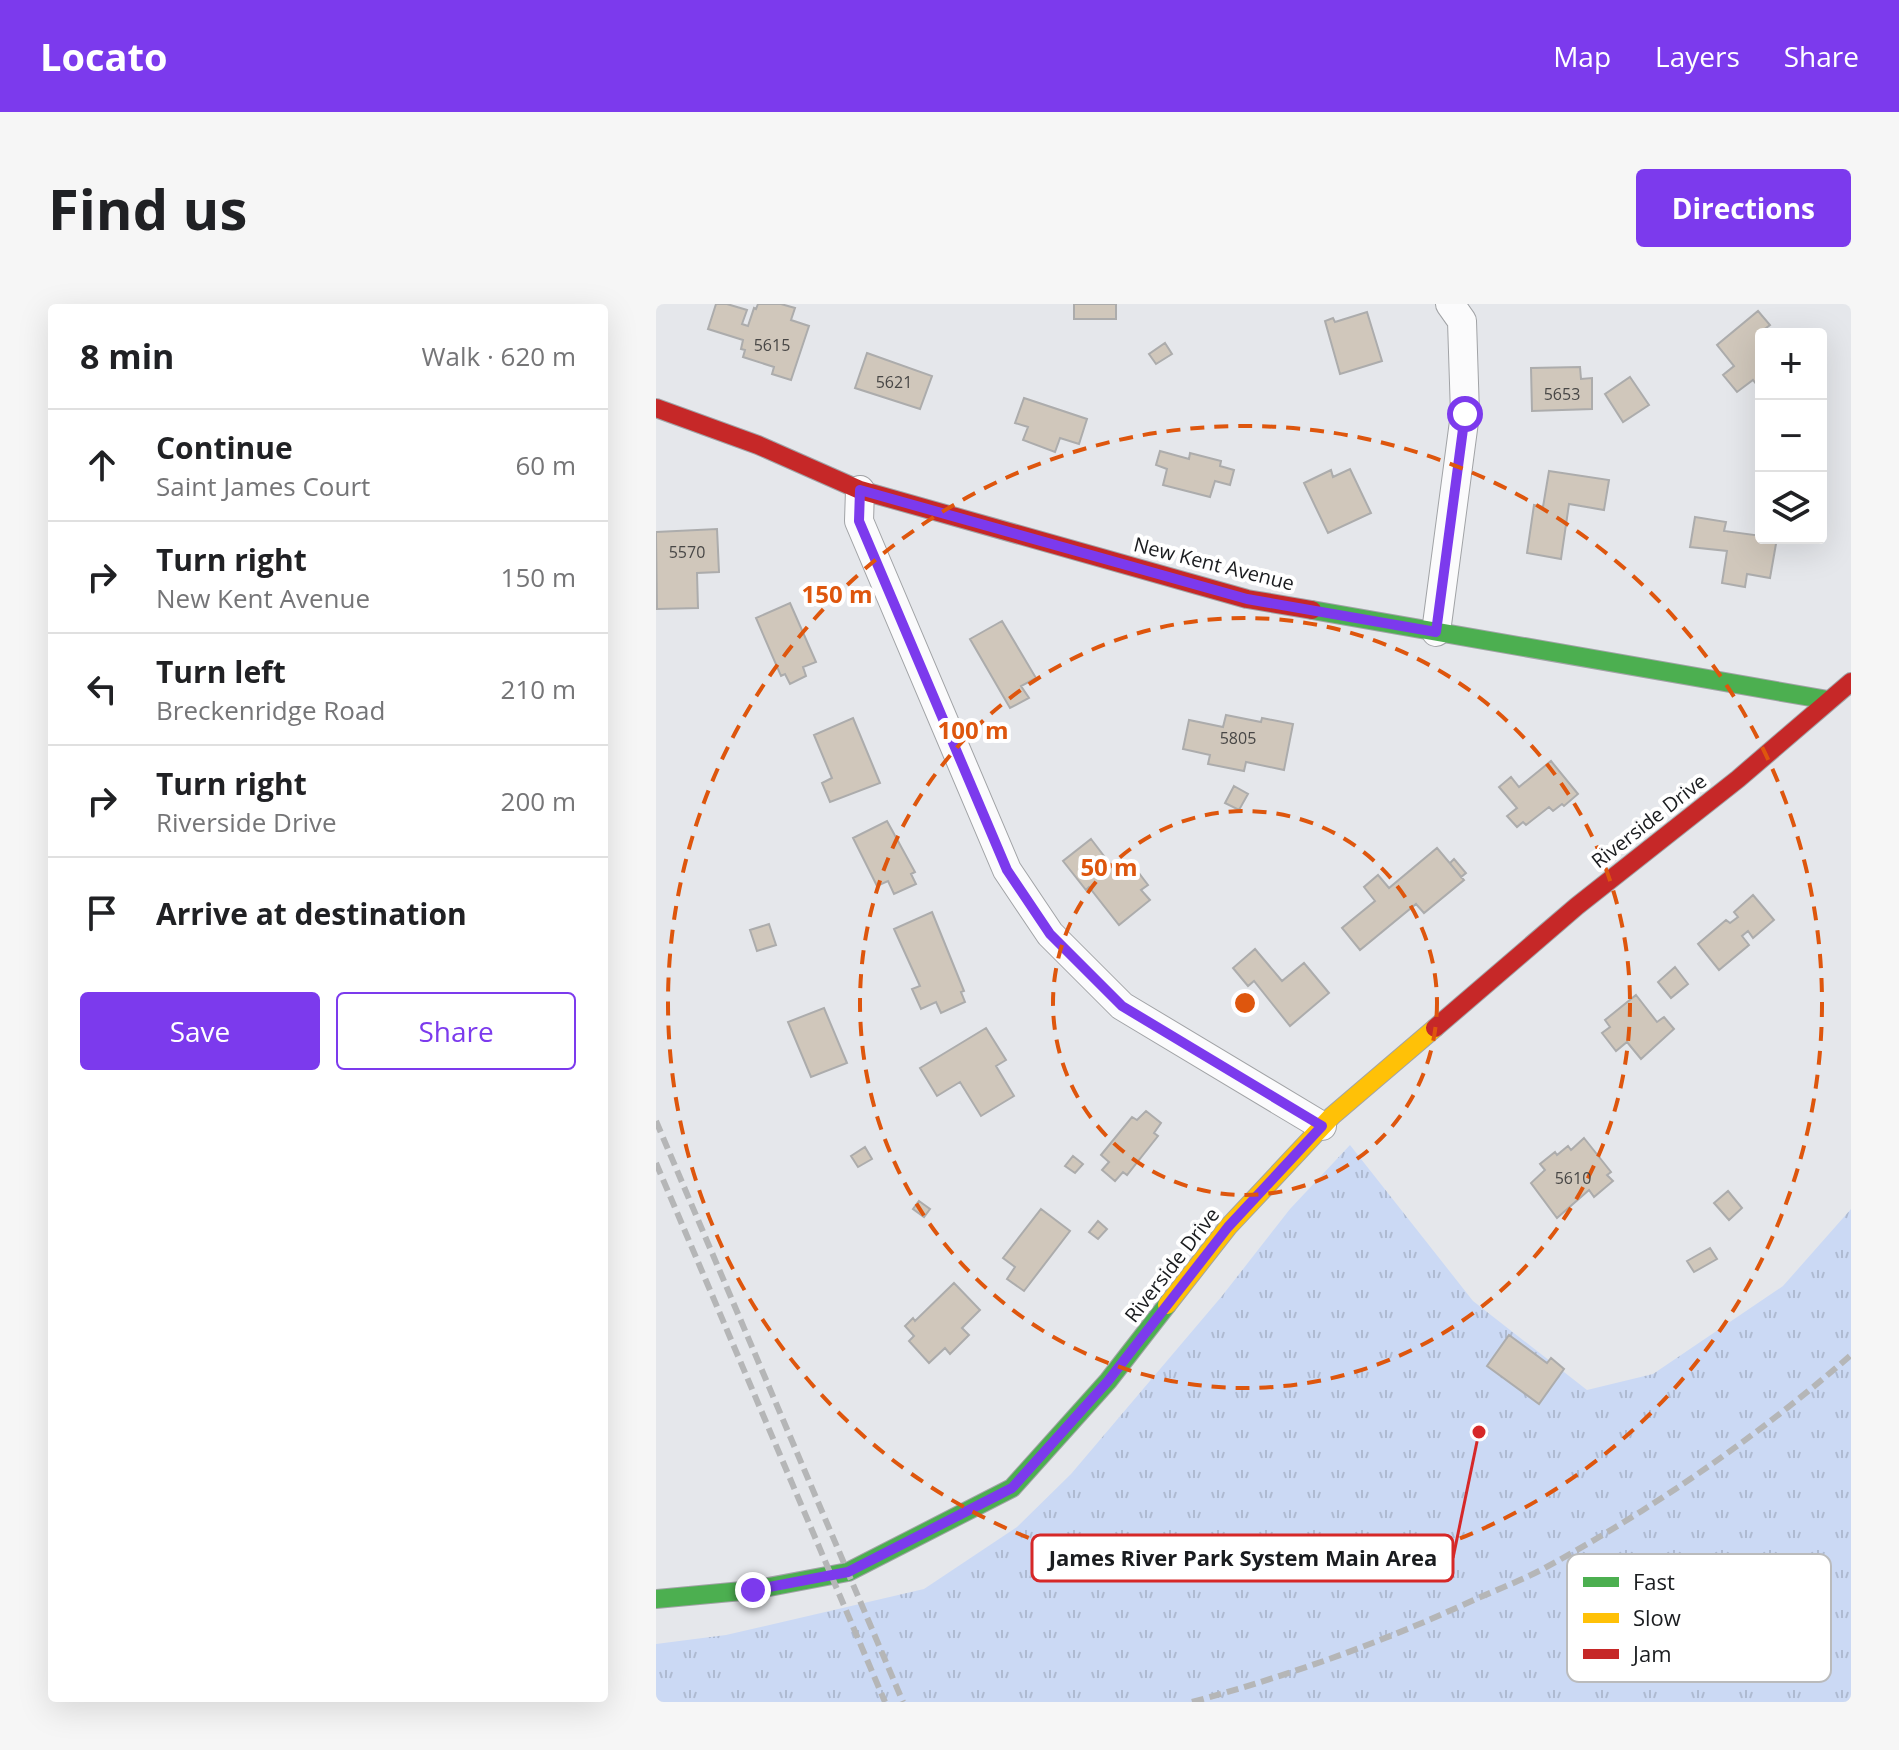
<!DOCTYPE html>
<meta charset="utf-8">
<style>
body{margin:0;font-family:"Open Sans",sans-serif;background:#f6f6f6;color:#202124}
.controls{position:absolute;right:24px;top:24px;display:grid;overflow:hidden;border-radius:8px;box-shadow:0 8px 32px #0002}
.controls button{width:72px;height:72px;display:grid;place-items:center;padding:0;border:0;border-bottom:2px solid #e0e0e0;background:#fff;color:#202124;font:40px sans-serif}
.stop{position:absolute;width:24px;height:24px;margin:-18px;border:6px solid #7c3aed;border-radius:50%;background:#fff}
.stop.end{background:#7c3aed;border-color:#fff;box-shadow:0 2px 8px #0008}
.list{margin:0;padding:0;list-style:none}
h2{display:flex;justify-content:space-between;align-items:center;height:104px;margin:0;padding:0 32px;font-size:34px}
h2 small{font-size:26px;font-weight:400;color:#757577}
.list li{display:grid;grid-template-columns:52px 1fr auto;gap:24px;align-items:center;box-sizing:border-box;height:112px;padding:0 32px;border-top:2px solid #e0e0e0}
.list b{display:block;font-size:30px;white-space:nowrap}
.list p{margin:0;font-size:26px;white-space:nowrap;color:#757577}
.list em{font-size:26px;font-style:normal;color:#757577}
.actions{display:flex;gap:16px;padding:24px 32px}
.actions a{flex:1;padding:18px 0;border:2px solid #7c3aed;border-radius:8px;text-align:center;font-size:28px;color:#7c3aed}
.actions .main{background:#7c3aed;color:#fff}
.icon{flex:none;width:44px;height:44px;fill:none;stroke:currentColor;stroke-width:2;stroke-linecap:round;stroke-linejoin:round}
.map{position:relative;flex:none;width:1195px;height:1398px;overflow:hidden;border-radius:8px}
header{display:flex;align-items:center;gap:48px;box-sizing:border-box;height:112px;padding:0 40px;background:#7c3aed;color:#fff}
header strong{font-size:38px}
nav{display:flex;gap:44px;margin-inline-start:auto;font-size:28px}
.intro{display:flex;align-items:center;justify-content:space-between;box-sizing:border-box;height:192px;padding:0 48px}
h1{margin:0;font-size:56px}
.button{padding:20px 36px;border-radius:8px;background:#7c3aed;color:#fff;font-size:28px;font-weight:700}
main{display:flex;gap:48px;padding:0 48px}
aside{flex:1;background:#fff;border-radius:8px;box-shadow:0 8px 32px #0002}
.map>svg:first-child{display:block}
</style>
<header>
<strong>Locato</strong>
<nav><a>Map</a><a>Layers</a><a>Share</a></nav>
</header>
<div class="intro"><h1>Find us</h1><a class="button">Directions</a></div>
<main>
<aside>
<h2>8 min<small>Walk · 620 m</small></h2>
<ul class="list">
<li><svg class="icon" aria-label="ahead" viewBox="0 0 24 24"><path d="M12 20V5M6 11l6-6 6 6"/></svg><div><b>Continue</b><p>Saint James Court</p></div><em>60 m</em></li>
<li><svg class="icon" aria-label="right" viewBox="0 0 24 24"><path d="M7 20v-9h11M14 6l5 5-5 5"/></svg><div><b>Turn right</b><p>New Kent Avenue</p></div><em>150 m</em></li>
<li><svg class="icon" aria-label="left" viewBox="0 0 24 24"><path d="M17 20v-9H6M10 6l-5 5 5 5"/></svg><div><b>Turn left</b><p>Breckenridge Road</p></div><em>210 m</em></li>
<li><svg class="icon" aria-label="right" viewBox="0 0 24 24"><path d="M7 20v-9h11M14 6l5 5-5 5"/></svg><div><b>Turn right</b><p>Riverside Drive</p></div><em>200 m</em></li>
<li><svg class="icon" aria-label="arrive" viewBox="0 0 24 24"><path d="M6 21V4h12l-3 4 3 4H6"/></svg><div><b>Arrive at destination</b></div></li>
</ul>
<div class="actions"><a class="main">Save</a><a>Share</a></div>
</aside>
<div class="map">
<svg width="1195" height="1398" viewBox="0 0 1195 1398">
<defs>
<pattern id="grass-tufts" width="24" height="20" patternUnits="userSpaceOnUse" patternTransform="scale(2)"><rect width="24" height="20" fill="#cbd9f4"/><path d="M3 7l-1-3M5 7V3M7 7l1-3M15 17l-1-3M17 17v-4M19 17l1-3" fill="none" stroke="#aebad1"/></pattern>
</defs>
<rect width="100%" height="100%" fill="#e5e7eb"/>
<path fill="url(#grass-tufts)" d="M694 841 817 997 931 1086 997 1070 1127 982 1195 905V1398H0V1340L70 1331 268 1285 361 1223 415 1170 566 992 634 905Z"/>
<path fill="#d0c7bb" stroke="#acacac" stroke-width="2" d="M60 0H71L91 6 86 20 92 22 98 4 100 5 102 0H125L139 4 135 16 153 22 135 76 116 70 118 63 87 53 89 46 85 45 87 36 52 25Z
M418 0H460V15H418Z
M1102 7 1114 21 1106 27 1108 30H1105V78L1101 81 1097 76 1081 88 1067 71 1078 62 1061 41Z
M711 8 726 57 684 70 669 17 677 14 679 18Z
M509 39 516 50 500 60 493 50Z
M211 49 276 72 264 105 199 84Z
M924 63 925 75 936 74V105L876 107 875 64Z
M974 73 993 101 967 118 949 90Z
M368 94 431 115 423 140 404 134 399 148 367 136 372 123 359 119Z
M504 147 533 155 534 149 565 157 564 162 578 166 574 181 559 177 554 193 507 181 511 165 500 161Z
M694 165 715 209 672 229 648 179 675 166 677 173Z
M893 167 953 176 948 206 913 200 905 255 871 249 878 201 887 203Z
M1039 213 1070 218 1068 227 1121 234 1114 274 1091 270 1089 283 1066 279 1071 247 1034 243Z
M61 225 63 268 41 269 42 304 1 305 0 228Z
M134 299 160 358 147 363 150 372 134 380 129 370 125 372 100 314Z
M346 317 380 374 365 382 373 394 354 404 314 335Z
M570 411 605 418 606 414 637 420 628 466 590 458 588 467 552 460 554 451 527 445 533 416 567 423Z
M197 414 224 479 174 498 166 479 176 474 158 431Z
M895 457 922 490 908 502 906 500 897 507 893 503 870 521 867 518 861 523 851 512 861 504 843 483 855 473 863 483Z
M578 482 592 490 583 506 569 499Z
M231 517 259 568 255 570 260 580 238 590 232 577 221 582 197 534Z
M435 535 458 565 462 561 470 571 479 564 492 581 485 586 494 596 463 621 433 583 430 586 407 557Z
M781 544 808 576 768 609 760 600 704 646 686 624 719 597 708 583 722 571 733 584Z
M798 555 810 569 805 573 794 559Z
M1097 591 1118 616 1097 634 1092 627 1086 632 1093 641 1063 666 1042 640 1070 616 1074 619 1082 613 1078 608Z
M276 608 308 687 305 688 309 698 285 709 280 698 265 705 256 685 264 682 238 625Z
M113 620 120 641 101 647 94 626Z
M599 645 626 677 648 659 673 689 634 722 598 677 592 682 577 664Z
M1019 663 1032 680 1015 694 1002 678Z
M980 691 1001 718 1008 713 1018 725 985 755 971 738 960 747 946 729 954 723 949 716Z
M168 704 191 759 155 773 132 718Z
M330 724 350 756 340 762 358 792 325 812 304 778 281 792 264 764Z
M490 807 505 819 498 829 502 832 471 871 467 868 459 877 446 866 453 858 445 851 476 813 481 816Z
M928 834 955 868 951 871 957 877 938 893 933 886 901 914 875 879 889 866 884 860 899 848 901 851 912 842 915 846Z
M209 843 216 855 202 863 195 852Z
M417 852 427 860 419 869 409 862Z
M1072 887 1086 904 1073 916 1058 899Z
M263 897 274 905 268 913 257 905Z
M385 905 414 927 368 987 351 975 359 963 347 954Z
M442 917 451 925 442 935 433 928Z
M1054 944 1061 955 1038 968 1031 957Z
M298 979 324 1006 306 1024 313 1031 294 1050 289 1044 273 1059 253 1037 258 1032 249 1022 257 1014 259 1017Z
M853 1031 891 1059 895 1054 908 1065 883 1100 831 1062Z"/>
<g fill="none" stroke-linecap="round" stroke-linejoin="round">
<defs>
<path id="street" d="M204 186 203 217 351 566 394 630 466 702 666 822
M780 328 809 110 806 17 794 0"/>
<path id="fast" d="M656 306 1172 396
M0 1295 97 1286 192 1268 356 1184 452 1077 511 1001"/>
<path id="slow" d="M511 1001 572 923 676 812 779 724"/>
<path id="jam" d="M0 104 102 141 204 186 591 295 656 306
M779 724 921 602 1082 475 1195 378"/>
</defs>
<use href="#street" stroke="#a1a3a6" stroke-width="30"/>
<use href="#fast" stroke="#a1a3a6" stroke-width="20"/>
<use href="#slow" stroke="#a1a3a6" stroke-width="20"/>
<use href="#jam" stroke="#a1a3a6" stroke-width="20"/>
<use href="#street" stroke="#fbfbfc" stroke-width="28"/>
<use href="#fast" stroke="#4caf50" stroke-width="18"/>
<use href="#slow" stroke="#ffc107" stroke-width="18"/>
<use href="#jam" stroke="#c62828" stroke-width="18"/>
<path stroke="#b5b6b7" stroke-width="6" stroke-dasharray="12 6" stroke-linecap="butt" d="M0 817 247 1398
M0 859 229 1398
M536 1398C631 1372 719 1341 809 1300 835 1288 862 1278 887 1265 997 1205 1101 1133 1195 1051"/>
</g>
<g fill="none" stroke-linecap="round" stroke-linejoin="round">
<path stroke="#7c3aed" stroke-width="10" d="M97 1286 192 1268 356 1184 452 1077 572 923 666 822 466 702 394 630 351 566 203 217 204 186 591 295 780 328 809 110"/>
</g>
<g fill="none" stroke="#de560d" stroke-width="4" stroke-dasharray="14 10">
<circle cx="589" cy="699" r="192"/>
<circle cx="589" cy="699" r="385"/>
<circle cx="589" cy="699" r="577"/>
</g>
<g text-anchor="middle" stroke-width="8" stroke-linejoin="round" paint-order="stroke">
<g font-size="16" fill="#484746">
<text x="116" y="47">5615</text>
<text x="238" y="84">5621</text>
<text x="906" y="96">5653</text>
<text x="31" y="254">5570</text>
<text x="582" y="440">5805</text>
<text x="917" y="880">5610</text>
</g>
<g font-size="20" fill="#1a1c1f" stroke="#fff">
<text transform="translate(558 260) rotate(14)" y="7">New Kent Avenue</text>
<text transform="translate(993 517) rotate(-38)" y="7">Riverside Drive</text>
<text transform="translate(516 961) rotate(-52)" y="7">Riverside Drive</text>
</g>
</g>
<rect x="911" y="1250" width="264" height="128" rx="12" fill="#fff" stroke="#babbbc" stroke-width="2"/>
<rect x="927" y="1273" width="36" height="10" fill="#4caf50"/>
<rect x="927" y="1309" width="36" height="10" fill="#ffc107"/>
<rect x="927" y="1345" width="36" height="10" fill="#c62828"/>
<g font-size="22" fill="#1a1c1f">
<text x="977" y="1286">Fast</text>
<text x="977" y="1322">Slow</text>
<text x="977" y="1358">Jam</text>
</g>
<circle cx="589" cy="699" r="12" fill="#de560d" stroke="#fff" stroke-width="4"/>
<g font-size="24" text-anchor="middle" font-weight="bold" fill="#de560d" stroke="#fff" stroke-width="8" stroke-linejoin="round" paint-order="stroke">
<text x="181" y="299">150 m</text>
<text x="317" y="435">100 m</text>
<text x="453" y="572">50 m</text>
</g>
<path fill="none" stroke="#d62828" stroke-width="3" d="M823 1128L797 1254"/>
<circle fill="#d62828" stroke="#fff" stroke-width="3" cx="823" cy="1128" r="8"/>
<rect fill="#fff" stroke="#d62828" stroke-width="3" x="376" y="1231" width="421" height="46" rx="8"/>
<g font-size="22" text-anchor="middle" font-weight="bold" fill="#1a1c1f">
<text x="587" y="1262">James River Park System Main Area</text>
</g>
</svg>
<div class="controls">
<button>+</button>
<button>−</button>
<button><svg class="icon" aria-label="layers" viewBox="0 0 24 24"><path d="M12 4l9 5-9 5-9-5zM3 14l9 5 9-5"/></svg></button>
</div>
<div class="stop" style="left:809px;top:110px"></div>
<div class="stop end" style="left:97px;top:1286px"></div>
</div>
</main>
